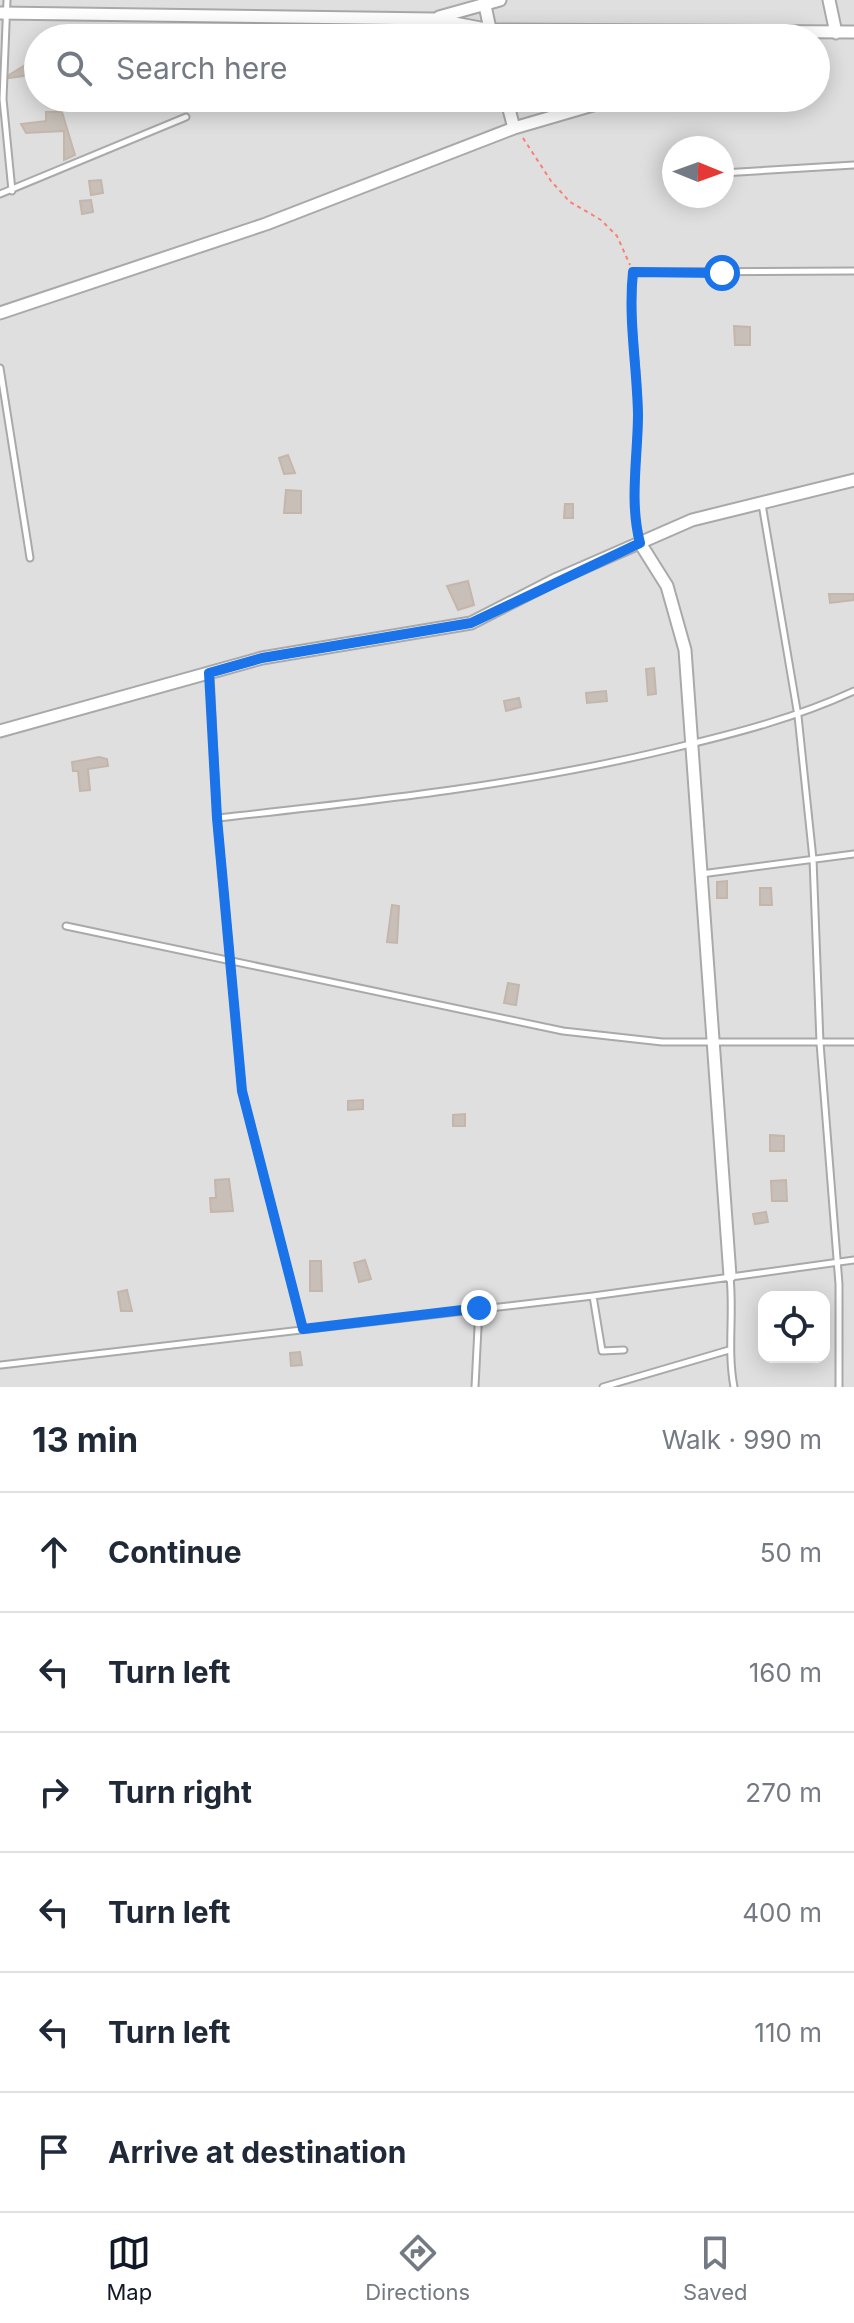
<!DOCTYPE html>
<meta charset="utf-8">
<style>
body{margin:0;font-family:Inter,sans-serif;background:#f2f2f3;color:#1f2937}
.controls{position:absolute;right:24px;bottom:24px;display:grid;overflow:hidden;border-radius:16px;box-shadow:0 4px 20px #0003}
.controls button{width:72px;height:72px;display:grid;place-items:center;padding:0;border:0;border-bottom:2px solid #e0e1e3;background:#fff;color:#1f2937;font:40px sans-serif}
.compass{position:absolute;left:662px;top:136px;width:72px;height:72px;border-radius:50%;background:#fff;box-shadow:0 4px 20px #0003;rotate:91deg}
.stop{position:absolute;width:24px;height:24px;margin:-18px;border:6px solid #1a73e8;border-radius:50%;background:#fff}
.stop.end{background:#1a73e8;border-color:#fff;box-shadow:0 2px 8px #0008}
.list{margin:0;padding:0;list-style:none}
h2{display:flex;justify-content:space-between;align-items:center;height:104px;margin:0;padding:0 32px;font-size:34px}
h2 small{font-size:26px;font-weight:400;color:#747a83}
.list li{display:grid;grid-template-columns:52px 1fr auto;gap:24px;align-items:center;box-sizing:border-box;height:120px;padding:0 32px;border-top:2px solid #e0e1e3}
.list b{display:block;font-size:30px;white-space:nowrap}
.list em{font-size:26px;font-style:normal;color:#747a83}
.icon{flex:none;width:44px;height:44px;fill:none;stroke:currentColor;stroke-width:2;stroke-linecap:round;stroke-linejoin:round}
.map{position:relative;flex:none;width:854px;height:1387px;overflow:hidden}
.search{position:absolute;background:#fff;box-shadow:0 4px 20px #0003;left:24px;right:24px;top:24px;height:88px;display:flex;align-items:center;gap:20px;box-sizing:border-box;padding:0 28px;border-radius:44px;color:#747a83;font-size:30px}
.sheet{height:824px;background:#fff}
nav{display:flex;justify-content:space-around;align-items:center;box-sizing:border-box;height:112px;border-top:2px solid #e0e1e3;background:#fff;font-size:22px;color:#747a83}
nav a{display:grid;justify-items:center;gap:4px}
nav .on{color:#111827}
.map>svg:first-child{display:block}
</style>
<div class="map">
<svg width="854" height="1387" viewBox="0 0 854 1387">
<rect width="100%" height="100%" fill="#f2efe9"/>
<path fill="#e0dfdf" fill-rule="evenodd" d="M0 0H854V1387H0ZM38 38H816V98H38ZM674 148H722V196H674ZM764 1297H824V1357H764Z"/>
<path fill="#c7bfb8" stroke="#c4b6ab" stroke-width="2" d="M32 61 30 75 9 78V75Z
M154 98V102L116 110 114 99Z
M46 112H62L75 155 64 160V131L26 133 21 124 46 121Z
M101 180 103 193 91 195 89 181Z
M91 200 93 212 82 214 80 201Z
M734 326 750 327V345H735Z
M288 455 295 473 284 474 279 458Z
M286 490 301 491V513H284Z
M565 504H573V518H564Z
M468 581 474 605 458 610 447 586Z
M829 594H854V600L830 603Z
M654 668 656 694 648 695 646 669Z
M606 691 607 701 587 703 586 693Z
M519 698 521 707 506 711 504 701Z
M99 757 107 759 108 766 88 769 90 790 80 791 78 771H73L72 762Z
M727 881V898H717V882Z
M760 888H771L772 905H760Z
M392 905 399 906 397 943 387 942Z
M508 983 519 985 516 1005 504 1003Z
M363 1100V1109L348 1110V1101Z
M465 1114V1126H453V1115Z
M770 1135 784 1136V1151H770Z
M229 1179 233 1211 211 1212 210 1198H216L215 1180Z
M786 1180 787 1201H772L771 1181Z
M766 1212 768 1222 755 1224 753 1214Z
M365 1260 371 1279 359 1282 354 1263Z
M310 1261H321L322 1291H310Z
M127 1290 132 1311H121L118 1292Z
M300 1352 302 1365 291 1366 290 1353Z"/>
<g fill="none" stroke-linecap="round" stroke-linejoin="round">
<defs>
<path id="lane" d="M7 0 3 99 12 191
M722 173 854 165
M0 194 186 117
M0 368 30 558
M762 504 798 716 813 859 820 1043 839 1284V1387
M640 541C629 501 638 457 638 416 638 368 628 320 633 272L854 271
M210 674 217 818 242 1091 303 1329
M217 818C371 801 524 785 674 748 737 733 795 718 854 691
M701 874 854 854
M66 926 563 1031 662 1042H854
M730 1277C734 1314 727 1350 734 1387
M593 1296 602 1351 624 1350
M1 1365 593 1296 854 1260
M475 1387 479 1308
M603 1387 729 1350"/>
<path id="street" d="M829 0 836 33
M484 1 492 38
M0 13 433 19 491 30 854 32
M439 17 500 0
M506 98 514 128
M0 313 266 224 514 128 617 98
M640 543 667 586 685 650 730 1276
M0 731 262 658 471 623 557 579 692 520 854 480"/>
</defs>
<use href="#lane" stroke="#a9a9a9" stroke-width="9"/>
<use href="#street" stroke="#a9a9a9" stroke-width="15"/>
<path stroke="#fa8072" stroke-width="2" stroke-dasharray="4 4" stroke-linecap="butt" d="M523 138 551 181 570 202 601 220 617 236 630 265"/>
<use href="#lane" stroke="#fff" stroke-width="5"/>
<use href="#street" stroke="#fff" stroke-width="11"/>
</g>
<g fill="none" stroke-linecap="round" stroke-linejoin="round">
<path stroke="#1a73e8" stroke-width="10" d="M479 1308 303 1329 242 1091 217 818 209 673 262 658 471 623 640 543C629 501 638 456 638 414 637 366 628 319 633 272L722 273"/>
</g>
</svg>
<div class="controls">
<button><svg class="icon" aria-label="locate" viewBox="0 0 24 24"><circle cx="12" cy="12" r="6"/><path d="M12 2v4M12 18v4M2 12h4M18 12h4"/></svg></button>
</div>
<svg class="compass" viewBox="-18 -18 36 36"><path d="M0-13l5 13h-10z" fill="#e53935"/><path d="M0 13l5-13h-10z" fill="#747a83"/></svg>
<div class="stop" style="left:722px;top:273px"></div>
<div class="stop end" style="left:479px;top:1308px"></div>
<div class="search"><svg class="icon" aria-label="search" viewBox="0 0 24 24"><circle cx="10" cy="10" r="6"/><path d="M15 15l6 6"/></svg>Search here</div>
</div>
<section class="sheet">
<h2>13 min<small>Walk · 990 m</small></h2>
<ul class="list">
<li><svg class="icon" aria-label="ahead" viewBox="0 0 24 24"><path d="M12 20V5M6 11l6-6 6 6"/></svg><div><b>Continue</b></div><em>50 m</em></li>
<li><svg class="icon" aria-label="left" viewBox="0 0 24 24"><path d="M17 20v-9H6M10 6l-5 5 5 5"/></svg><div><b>Turn left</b></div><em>160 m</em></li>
<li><svg class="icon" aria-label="right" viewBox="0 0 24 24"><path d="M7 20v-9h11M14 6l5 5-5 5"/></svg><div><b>Turn right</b></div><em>270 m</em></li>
<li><svg class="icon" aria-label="left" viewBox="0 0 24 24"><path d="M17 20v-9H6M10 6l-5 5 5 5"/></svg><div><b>Turn left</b></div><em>400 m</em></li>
<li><svg class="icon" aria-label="left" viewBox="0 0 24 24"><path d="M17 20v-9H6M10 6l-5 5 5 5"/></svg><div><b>Turn left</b></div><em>110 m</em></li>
<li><svg class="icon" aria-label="arrive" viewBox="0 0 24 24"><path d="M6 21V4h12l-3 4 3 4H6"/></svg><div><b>Arrive at destination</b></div></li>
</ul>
</section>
<nav>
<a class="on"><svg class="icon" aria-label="map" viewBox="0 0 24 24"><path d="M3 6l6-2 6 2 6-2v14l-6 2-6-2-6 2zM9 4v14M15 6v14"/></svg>Map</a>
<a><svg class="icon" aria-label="directions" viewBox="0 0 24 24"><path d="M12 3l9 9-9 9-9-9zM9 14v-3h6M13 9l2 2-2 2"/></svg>Directions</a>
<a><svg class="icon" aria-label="saved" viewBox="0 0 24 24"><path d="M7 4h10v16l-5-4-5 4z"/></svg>Saved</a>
</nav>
